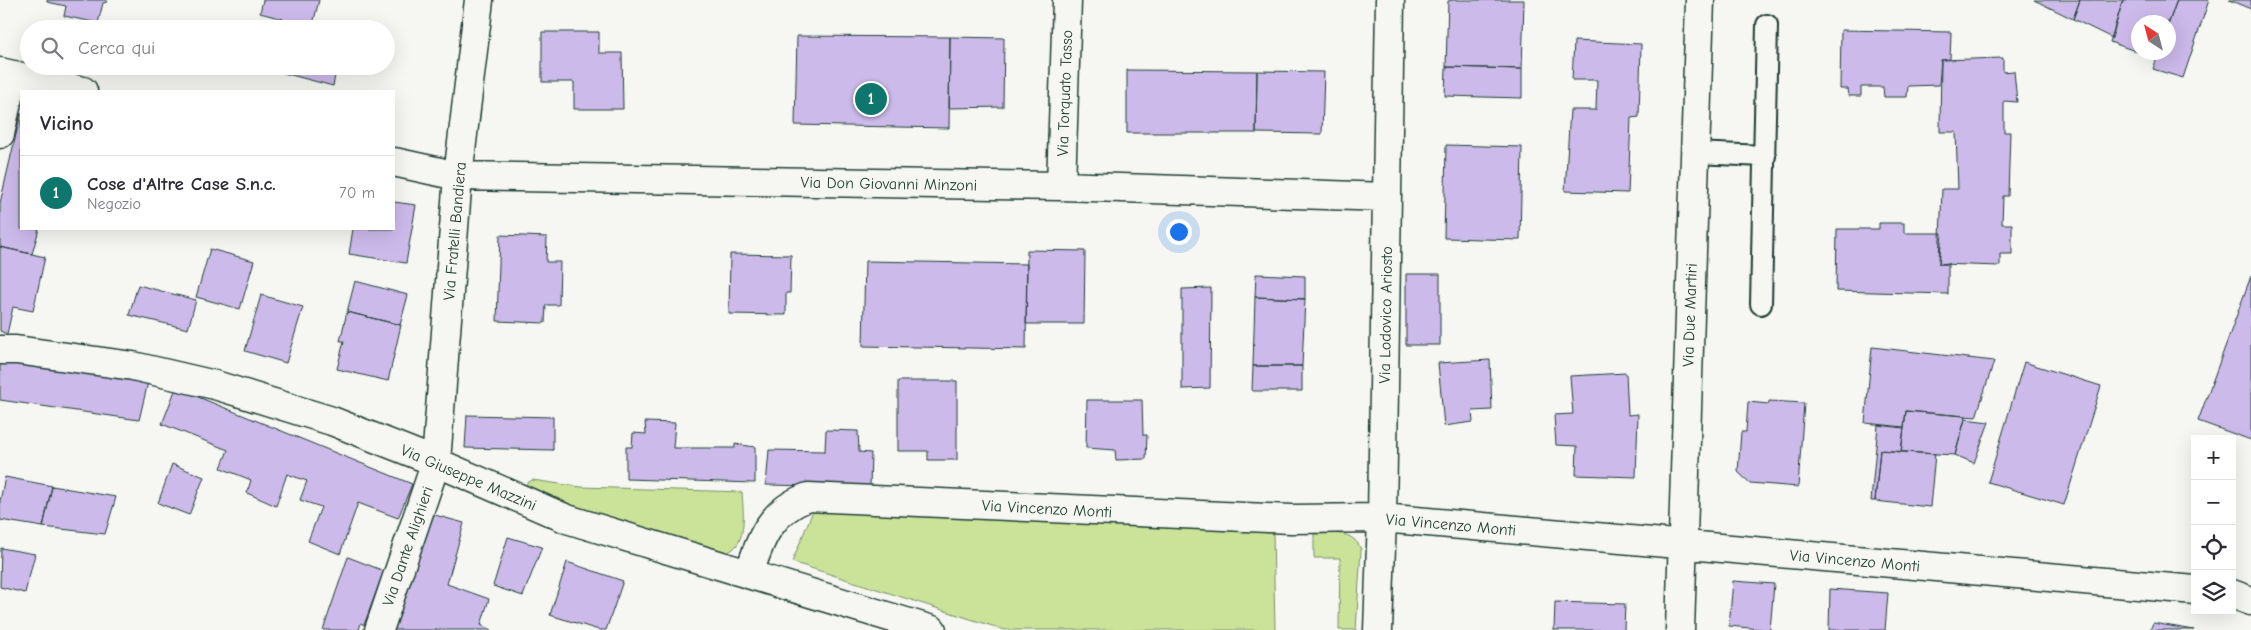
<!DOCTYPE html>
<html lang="it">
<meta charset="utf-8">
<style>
body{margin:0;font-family:"Comic Neue",sans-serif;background:#f2f2f3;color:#2b2b33}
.controls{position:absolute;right:15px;bottom:15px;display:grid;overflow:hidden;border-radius:0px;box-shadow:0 5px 20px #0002}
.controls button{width:45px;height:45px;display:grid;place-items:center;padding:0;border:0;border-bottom:1px solid #e1e1e2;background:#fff;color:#2b2b33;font:25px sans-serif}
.compass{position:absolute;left:2131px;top:15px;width:45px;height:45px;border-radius:50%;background:#fff;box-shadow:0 5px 20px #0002;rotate:324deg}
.you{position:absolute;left:1178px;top:231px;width:18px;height:18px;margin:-12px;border:4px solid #fff;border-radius:50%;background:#1a73e8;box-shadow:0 0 0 8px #1a73e833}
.badge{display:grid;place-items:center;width:32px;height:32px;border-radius:50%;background:#0f766e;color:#fff;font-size:16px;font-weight:700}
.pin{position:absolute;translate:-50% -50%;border:2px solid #fff;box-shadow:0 1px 5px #0006}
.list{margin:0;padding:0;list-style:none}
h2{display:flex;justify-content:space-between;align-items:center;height:65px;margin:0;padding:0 20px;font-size:21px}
h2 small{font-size:16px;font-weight:400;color:#7c7c81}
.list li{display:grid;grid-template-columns:32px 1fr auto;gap:15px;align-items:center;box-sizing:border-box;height:75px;padding:0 20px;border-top:1px solid #e1e1e2}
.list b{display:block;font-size:19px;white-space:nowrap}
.list p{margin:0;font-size:16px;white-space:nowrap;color:#7c7c81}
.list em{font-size:16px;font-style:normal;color:#7c7c81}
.icon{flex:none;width:28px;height:28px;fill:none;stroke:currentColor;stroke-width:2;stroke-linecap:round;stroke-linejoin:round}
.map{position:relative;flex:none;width:2251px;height:630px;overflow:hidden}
.search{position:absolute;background:#fff;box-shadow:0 5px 20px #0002;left:20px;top:20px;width:375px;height:55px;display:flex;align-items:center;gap:12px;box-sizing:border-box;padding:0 18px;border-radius:28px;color:#7c7c81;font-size:19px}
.panel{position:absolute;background:#fff;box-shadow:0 5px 20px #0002;left:20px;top:90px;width:375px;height:140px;border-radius:0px}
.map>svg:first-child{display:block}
</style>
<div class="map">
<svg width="2251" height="630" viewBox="0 0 2251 630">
<rect width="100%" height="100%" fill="#f6f6f2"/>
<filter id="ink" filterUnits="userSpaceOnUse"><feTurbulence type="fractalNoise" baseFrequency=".02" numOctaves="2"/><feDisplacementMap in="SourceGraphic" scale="10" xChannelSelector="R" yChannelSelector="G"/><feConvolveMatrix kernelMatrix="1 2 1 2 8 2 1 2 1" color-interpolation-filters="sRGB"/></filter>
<g filter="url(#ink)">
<path fill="#cbe399" stroke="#759066" d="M532 480 581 487 742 492C743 510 748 544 728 552L552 499 528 488 526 484Z
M815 506 1273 533 1275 630H1005L792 562Z
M1314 534C1333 534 1352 529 1361 549L1356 630H1339L1340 558H1314Z"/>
<path fill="#ccbaeb" stroke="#1f3d34" d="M47 0H107V2L103 3 98 23 64 16 66 6 47 2Z
M263 0H319L313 24 330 29H281L283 19 260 13Z
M1453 0H1524L1522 69 1446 67 1448 1Z
M2034 0H2080L2073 19Z
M2080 0H2123L2112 38 2073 19Z
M2123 0H2177L2168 25V22H2138V52L2110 42Z
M2177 0H2209L2183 78 2153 69 2159 52H2168V25Z
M2229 0H2251V9Z
M265 22H271L277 24 280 29H258Z
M1841 30 1951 32 1950 59 1941 60 1939 85 1908 86 1907 97H1884L1883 87H1861V96H1849L1848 89H1840Z
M542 32H599V53H622L623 109H574V82H542Z
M797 36 950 37 949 128 795 125Z
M950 37 1004 38 1003 107 949 108Z
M1574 41 1641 44 1639 117 1631 118 1628 193 1565 191 1570 110H1596L1597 80H1572Z
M2141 52H2159L2157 58Z
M2003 58V72L2014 71 2017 102 2004 101V132H2010L2008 196H2003L2002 224H2012V254H2000V266L1939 264 1942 189H1958L1956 132H1940L1941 60Z
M273 66H337L333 86 272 70Z
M1446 67 1522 69V98L1445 96Z
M1127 70 1257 71 1256 133H1127Z
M1257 71 1324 72 1322 134 1256 133Z
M21 113V229H39L32 254 0 247V203Z
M1446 145 1522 147 1520 240 1444 238Z
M394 202 416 205 406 263 349 254 353 229H394Z
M1879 223H1904V233H1942L1939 264 1948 263V294L1836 291 1837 229H1879Z
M500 235 547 237 546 262H560L559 305H546L545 323 497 321Z
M0 247 45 257 33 311 13 307 7 334 0 331Z
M210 249 254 261 240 309 196 297Z
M1027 250 1085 251 1084 324H1026Z
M730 254 791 255 790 293H786V315L729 314Z
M865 261 1027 264 1026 349 863 346Z
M1256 274 1305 276V299L1255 297Z
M1406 274H1440V345H1406Z
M2251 276V440L2198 421Z
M355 281 408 295 400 325 347 312Z
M138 285 196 300 188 329 129 315Z
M1211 288 1210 388 1182 389V289Z
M261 295 303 307 286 363 245 351Z
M1255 297 1305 299 1302 366H1253Z
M347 312 401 325 388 381 337 369 344 341H340Z
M1872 347 1994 361 1976 417 1906 411 1904 427 1865 423Z
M0 358 149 378 139 420 0 400Z
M1490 360 1492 410 1472 411 1473 422 1444 426 1438 363Z
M2024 362 2101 386 2064 505 1988 482Z
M1253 366H1302V391H1252Z
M1626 373 1628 415 1638 414 1636 477 1576 475 1577 446 1556 445 1554 415 1573 414 1570 376Z
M898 381H957V460H928V451H898Z
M176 388 412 484 398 518 358 503 340 554 308 541 321 507 300 500 307 481 287 474 276 506 247 493 251 480 221 468 228 450 162 424Z
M1087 400H1142L1143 435H1147L1146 459 1116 460 1115 450 1086 448Z
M1769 401 1804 403 1798 487 1750 483 1738 472 1741 432H1746L1748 402 1769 404Z
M1906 411 1966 416 1955 455 1901 452Z
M467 415 553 417V450L465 448Z
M1965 419 1989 422 1974 463 1955 455Z
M645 422 675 423 673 448H735V444L755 447V483L626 479V447H632L633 433 646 434Z
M1878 425 1904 428 1901 452 1880 450 1875 501H1871Z
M826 430 858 431 859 452 871 453 870 487 766 485 769 450 825 451Z
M1880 450 1935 454 1930 507 1875 501Z
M172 464 204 477 189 515 158 503Z
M5 477 52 486 43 527 0 520V501Z
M52 486 116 497 105 534 43 527Z
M431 514 464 523 447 584 489 599 481 625 491 630H391Z
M508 537 542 547 523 596 493 586Z
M1 548 35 554 25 593 0 587Z
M348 557 384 571 364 625 361 623 359 630H323Z
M567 562 623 581 606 630H599L550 615Z
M1733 581 1774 584 1770 630 1729 626Z
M1830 589 1888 593 1885 630H1829Z
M1555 602 1625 604 1624 630H1554Z
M2153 623 2194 630H2150Z"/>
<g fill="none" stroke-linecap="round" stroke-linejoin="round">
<defs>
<path id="lane" d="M1694 153 1765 156
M1761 304 1767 25"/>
<path id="street" d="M0 72 83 91
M0 134 13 75
M394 162 458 176 1061 186 1386 197
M1061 186 1067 0
M0 350H16L133 366 215 385 332 421 436 462 567 519 932 630
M749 574C760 539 770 511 808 497L1291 519 1382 518 2195 590
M2232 594 2251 601
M379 630 436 462 458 176 479 0
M1378 630 1382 518 1390 0
M1680 630 1700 0"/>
</defs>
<use href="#lane" stroke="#1f3d34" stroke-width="24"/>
<use href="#street" stroke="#1f3d34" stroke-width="31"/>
<use href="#lane" stroke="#f6f6f2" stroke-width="20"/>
<use href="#street" stroke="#f6f6f2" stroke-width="28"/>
</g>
</g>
<g text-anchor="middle" stroke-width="4.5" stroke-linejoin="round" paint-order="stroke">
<g font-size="16" fill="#1f3d34" stroke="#f6f6f2">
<text transform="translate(1064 93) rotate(-88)" y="6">Via Torquato Tasso</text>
<text transform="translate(889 183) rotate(1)" y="6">Via Don Giovanni Minzoni</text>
<text transform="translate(454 231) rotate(-85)" y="6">Via Fratelli Bandiera</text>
<text transform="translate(1385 315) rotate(-89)" y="6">Via Lodovico Ariosto</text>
<text transform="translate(1689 315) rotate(-88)" y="6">Via Due Martiri</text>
<text transform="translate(469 477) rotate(23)" y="6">Via Giuseppe Mazzini</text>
<text transform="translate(1047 508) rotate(3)" y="6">Via Vincenzo Monti</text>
<text transform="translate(1451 524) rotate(5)" y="6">Via Vincenzo Monti</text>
<text transform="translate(407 546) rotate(-71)" y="6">Via Dante Alighieri</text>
<text transform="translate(1855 560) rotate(5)" y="6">Via Vincenzo Monti</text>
</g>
</g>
</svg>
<div class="controls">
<button>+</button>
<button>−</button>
<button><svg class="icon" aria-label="locate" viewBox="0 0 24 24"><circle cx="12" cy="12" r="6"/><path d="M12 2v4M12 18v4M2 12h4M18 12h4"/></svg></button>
<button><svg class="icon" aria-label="layers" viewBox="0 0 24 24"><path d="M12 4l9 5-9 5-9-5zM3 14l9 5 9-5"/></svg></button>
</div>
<svg class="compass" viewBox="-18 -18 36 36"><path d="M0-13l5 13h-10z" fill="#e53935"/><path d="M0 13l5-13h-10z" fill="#7c7c81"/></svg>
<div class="you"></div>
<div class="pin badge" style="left:871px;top:99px">1</div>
<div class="search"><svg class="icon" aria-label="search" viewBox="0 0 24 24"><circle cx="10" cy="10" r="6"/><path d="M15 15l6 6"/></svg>Cerca qui</div>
<section class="panel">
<h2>Vicino<small></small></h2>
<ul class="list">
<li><span class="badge">1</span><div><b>Cose d'Altre Case S.n.c.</b><p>Negozio</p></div><em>70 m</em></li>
</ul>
</section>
</div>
